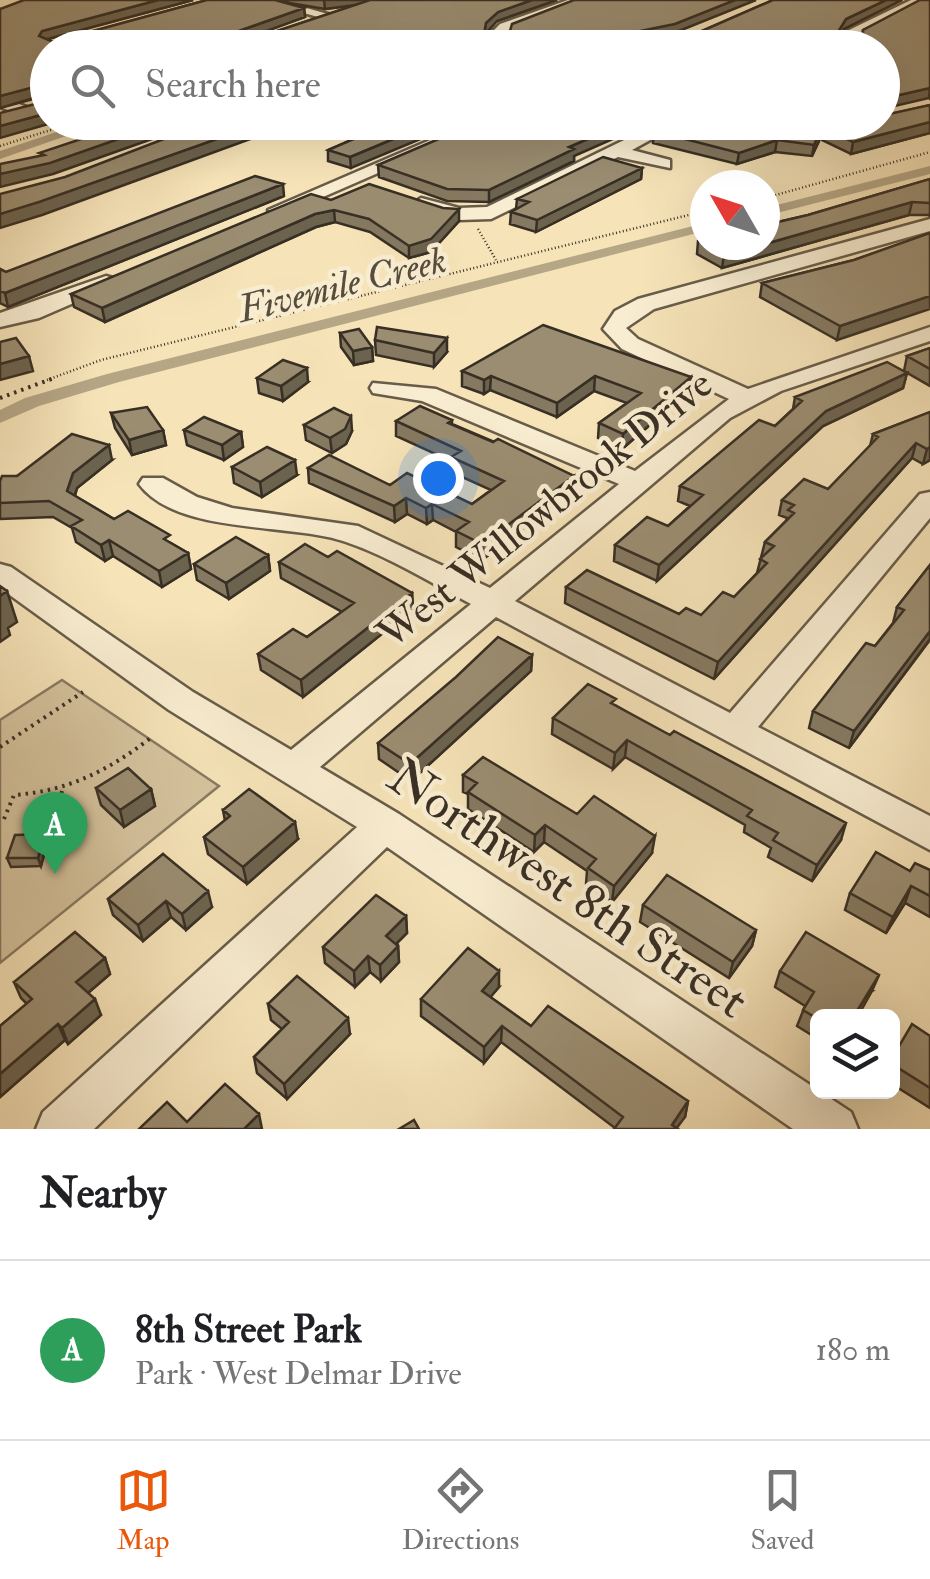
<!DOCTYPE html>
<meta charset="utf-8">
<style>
body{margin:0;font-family:"IM FELL Double Pica",serif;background:#f6f6f6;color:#202124}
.controls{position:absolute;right:30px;bottom:30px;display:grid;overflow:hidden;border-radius:15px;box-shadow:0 10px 40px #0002}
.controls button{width:90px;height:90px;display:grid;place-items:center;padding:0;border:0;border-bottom:2px solid #e0e0e0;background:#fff;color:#202124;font:50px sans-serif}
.compass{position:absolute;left:690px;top:170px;width:90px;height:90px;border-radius:50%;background:#fff;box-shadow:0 10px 40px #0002;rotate:309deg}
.you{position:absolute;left:438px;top:478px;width:35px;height:35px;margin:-25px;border:8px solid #fff;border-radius:50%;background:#1a73e8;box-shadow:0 0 0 15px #1a73e833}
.badge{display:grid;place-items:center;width:65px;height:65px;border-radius:50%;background:#ea580c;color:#fff;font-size:32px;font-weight:700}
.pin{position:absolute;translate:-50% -82px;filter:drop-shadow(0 2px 5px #0008)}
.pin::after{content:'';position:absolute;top:52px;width:35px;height:30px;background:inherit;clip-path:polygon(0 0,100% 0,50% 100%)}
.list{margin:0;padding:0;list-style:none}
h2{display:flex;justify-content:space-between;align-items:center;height:130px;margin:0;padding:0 40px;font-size:42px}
h2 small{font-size:32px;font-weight:400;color:#757577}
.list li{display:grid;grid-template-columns:65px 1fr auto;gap:30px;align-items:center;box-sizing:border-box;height:180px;padding:0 40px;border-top:2px solid #e0e0e0}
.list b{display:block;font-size:38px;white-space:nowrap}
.list p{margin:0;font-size:32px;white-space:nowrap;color:#757577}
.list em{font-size:32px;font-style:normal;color:#757577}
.icon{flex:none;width:55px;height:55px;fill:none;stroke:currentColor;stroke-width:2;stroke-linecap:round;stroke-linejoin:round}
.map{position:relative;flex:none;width:930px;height:1129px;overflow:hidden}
.search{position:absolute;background:#fff;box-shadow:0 10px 40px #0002;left:30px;right:30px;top:30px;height:110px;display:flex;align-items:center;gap:25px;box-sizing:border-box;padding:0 35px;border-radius:55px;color:#757577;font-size:38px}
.sheet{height:310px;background:#fff}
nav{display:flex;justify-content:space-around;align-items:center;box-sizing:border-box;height:140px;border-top:2px solid #e0e0e0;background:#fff;font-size:28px;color:#757577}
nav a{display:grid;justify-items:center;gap:5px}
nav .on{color:#ea580c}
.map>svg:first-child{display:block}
</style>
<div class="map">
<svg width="930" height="1129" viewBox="0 0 930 1129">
<rect width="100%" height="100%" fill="#f6e3b8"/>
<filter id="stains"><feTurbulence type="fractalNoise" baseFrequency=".002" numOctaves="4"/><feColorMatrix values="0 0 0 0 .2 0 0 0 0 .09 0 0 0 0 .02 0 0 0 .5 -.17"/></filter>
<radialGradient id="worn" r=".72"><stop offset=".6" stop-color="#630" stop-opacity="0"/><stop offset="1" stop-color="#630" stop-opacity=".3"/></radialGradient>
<path fill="#d6c49f" stroke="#877a62" stroke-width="2.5" d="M62 680 219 786 0 963V720Z"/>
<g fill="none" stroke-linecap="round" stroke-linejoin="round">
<path fill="#b5a686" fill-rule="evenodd" d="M86 122H106L0 159V151Z
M930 166V174L765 216V208Z
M705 223V231L119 382 39 406 0 423V410L25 398 107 374Z"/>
<defs>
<path id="minor" d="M257 0H278L342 18 336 22Z
M568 0H586L510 30 504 35V48H486L490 34 500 24Z
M911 0H927L857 37 858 48H844L840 40 847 31Z
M0 97 27 107 29 110 21 115 0 107Z
M472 122H495L284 214 268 210Z
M661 122H683L632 150 670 160V168L618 157 491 219 459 220 412 204 421 198 459 208 487 207Z
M747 122 819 127 868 122 819 137Z
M930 219V231L654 309 626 328 638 339 748 389 930 327V341L781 391 730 418 515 601 730 713 920 494 930 492V518L758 727 930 816V850L496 617 320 767 399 814 851 1112 858 1129H793L387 847 94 1129H36L43 1112 357 827 169 710 0 588V564L11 567 193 692 291 750 471 604C430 582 390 557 346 542 291 522 178 536 139 484L143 478H163L197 497 232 508 358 526 490 588 619 484 422 401 373 393 370 388 373 383 436 389 635 471 729 399 622 349 603 329 615 311 638 299Z
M106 276 113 278V286L39 318 0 327V313Z"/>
</defs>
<use href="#minor" stroke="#685c49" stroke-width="5"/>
<path stroke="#382f24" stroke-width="2.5" stroke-dasharray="1 2.5" stroke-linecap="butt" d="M0 146 76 122
M765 198 930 152
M478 229 496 260
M47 380 101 360 705 211"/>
<path stroke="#382f24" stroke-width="4" stroke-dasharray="2.5 5" stroke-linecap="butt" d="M0 398 54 378
M0 747 83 692
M4 819 14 795C69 791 109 770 152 737
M53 822 62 791"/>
<path stroke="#382f24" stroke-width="5" stroke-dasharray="4 8" stroke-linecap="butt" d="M46 843 53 819"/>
<use href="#minor" fill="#f9edd1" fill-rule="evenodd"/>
</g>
<path fill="#857961" stroke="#382f24" stroke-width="2.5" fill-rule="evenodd" d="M193 0 48 39 53 42 207 0H557L497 21 486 33 485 40 674 33 641 40 686 38 773 0H902L844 29 841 35 846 42 861 41 863 30 930 0V99L882 48H48V95L0 108V9ZM278 1 325 9 356 5 244 42 238 41 305 17 304 8Z
M930 105V133L851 154 822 140 824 129Z
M393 122 351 168 328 161V150Z
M821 129 819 141 812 156 775 152 737 164 653 143 654 131Z
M574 156V161L489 202 447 201 379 177 378 165Z
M642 168 641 179 536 232 510 224 511 212 516 209 517 199Z
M930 179V217L929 215H909L722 268 697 254 698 241 808 215Z
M284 196 8 307 0 303V269L6 272Z
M331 200 459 221 431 252 409 258 370 232 335 222 316 227 105 322 74 307 71 294Z
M930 233 837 340 760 297 762 283 854 260Z
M340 333 372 347 373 361 354 365 341 347Z
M375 340 447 352 434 367 376 355Z
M930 348V386L904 371 907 356Z
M462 371 691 377 689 391 622 449 598 438 599 423 627 403 594 391 557 417 490 390 484 394 462 386Z
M907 373 903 388 823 426 657 581 614 561 615 545 668 526 690 506 678 501 680 486 775 426 793 409 795 397Z
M257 378 308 382 283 401 259 393Z
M930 412V460L923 464 912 458 714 679 565 603 566 587 679 614 701 615 734 597 757 573 765 542 786 521 787 518 779 515 782 500 828 489 870 446 873 434Z
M111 413 163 430 166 445 132 455 115 428Z
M452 420V424L574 476 572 491 482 560 456 547V532L433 520 427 524 407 514 395 522 309 483 308 468 390 485 472 504 491 490 451 472V461L396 436V421Z
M304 425 352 431 346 444 332 453 306 440Z
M184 430 241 432 243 447 224 460 187 445Z
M112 460 77 488 75 496 114 519 171 543 188 553 191 569 162 587 113 556 105 561 76 542 72 528 53 517 0 519V503L17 476Z
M232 467 297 475 262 497 234 483Z
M268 555 270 571 229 599 197 580 194 564Z
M328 557 412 593 413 609 303 697 261 670 258 654 307 637 342 612 281 578 279 562Z
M930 565V640L849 748 809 728 813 711 875 646 893 623 897 607Z
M532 655 531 671 411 781 379 759 378 743Z
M615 705 841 840 812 881 768 857 771 848 744 832 745 825 625 757 613 769 552 734 553 718Z
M463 775 577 814 652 853 612 902 586 884 587 871 544 842 534 852 468 809V794L463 792Z
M96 788 151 789 155 806 124 827 101 805Z
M223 810 298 839 247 884 208 854 204 837 225 821Z
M47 843 41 866 11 867 7 858Z
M163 854 212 907 186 930 171 917 143 941 113 915 108 899Z
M930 870V917L905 903 886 933 845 910 850 893 910 871Z
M643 905 756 930 752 946 729 978 640 922Z
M406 916 407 933 396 944 398 946 399 962 381 981 370 972 355 987 325 963 323 947Z
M105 958 110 974 88 993 101 1015 68 1044 65 1040 0 1097V1026L27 1004 21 998 14 982Z
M780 971 872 991 818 1016V1039L797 1026 805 1006 775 987Z
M499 987 490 997 531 1026 688 1101 685 1117 615 1128 501 1042 484 1063 421 1016V999Z
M268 1004 350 1034 287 1099 257 1073 254 1057 282 1029 271 1020Z
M930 1036V1108L892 1084V1058Z"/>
<path fill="#6c634f" stroke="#382f24" stroke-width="2.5" d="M158 0H193L44 40 39 36 42 31Z
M324 0H394L325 9Z
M532 0H557L497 21 486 33 484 48 483 40 486 23 498 12Z
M735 0H756L674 33 619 44 620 35Z
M886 0H902L844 29 837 42 838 32 846 19Z
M304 8 305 17 220 48 216 39Z
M45 84 47 94 0 108V96Z
M930 88 929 98 882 109V99Z
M48 113V122H55L0 138V126Z
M167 122H200L53 174 0 187V174Z
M265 122H297L42 215 0 228V214Z
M434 122H461L351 168 350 157Z
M627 122H651L574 156V161L489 202V190L569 147Z
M930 122V133L851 154 853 142Z
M821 129 819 141 812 156 814 145Z
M777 140 775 152 737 164 739 153Z
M642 168 641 179 536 232 537 220Z
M283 184 284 196 8 307 5 293Z
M912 202 909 215 722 268 724 255 765 245V244Z
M459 209V221L431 252 409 258V246Z
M334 210 335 222 316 227 105 322 102 308 315 214Z
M930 296V309L837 340 840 326Z
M447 338V352L434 367V353Z
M372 347 373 361 354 365 353 351Z
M29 356 33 371 0 380V364Z
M307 368 308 382 283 401 281 386Z
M907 373 903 388 823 426 657 581 659 565 826 411Z
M491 376 490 390 484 394V380Z
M595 376 594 391 557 417V403Z
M691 377 689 391 622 449 623 434Z
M351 416 352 431 346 444 332 453 330 438Z
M163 430 166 445 132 455 129 440Z
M241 432 243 447 224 460 222 445Z
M916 443 912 458 714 679 718 662Z
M109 445 112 460 77 488 71 507 67 491 73 473Z
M930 447V460L923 464 927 449Z
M295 460 297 475 262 497 260 482Z
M574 476 572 491 482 560V544Z
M406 498 407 514 395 522 394 506Z
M432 504 433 520 427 524 426 508Z
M109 540 113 556 105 561 101 545Z
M188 553 191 569 162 587 159 571Z
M268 555 270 571 229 599 226 583Z
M7 591 17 622 8 628 10 635 0 642V596Z
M412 593 413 609 303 697 301 680Z
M930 631V639L849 748 854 731Z
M532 655 531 671 411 781 410 764Z
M627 740 625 757 613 769 615 753Z
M151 789 155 806 124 827 120 810Z
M295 822 298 839 247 884 243 867Z
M846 823 841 840 812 881 817 865Z
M545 825 544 842 534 852 535 835Z
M44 834 47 843 41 866 38 858Z
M655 836 652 853 612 902 614 886Z
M911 886 905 903 886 933 893 917Z
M208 891 212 907 186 930 182 914Z
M166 901 171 917 143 941 138 925Z
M406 916 407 933 387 953 386 936Z
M756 930 752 946 729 978 733 962Z
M398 946 399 962 381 981 380 965Z
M368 956 370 972 355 987 354 971Z
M105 958 110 974 82 998 76 982Z
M499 971V987L482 1007V991Z
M879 975 872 991 858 1016H854Z
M95 999 101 1015 68 1044 62 1028Z
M348 1018 350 1034 287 1099 284 1084Z
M58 1024 65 1040 0 1097V1074Z
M502 1026 501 1042 484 1063V1047Z
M688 1101 685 1117 676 1129 672 1125Z
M259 1114 262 1129H244Z"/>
<path fill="#9b8d71" stroke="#382f24" stroke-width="2.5" d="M24 0H158L42 31 39 36 53 42 207 0H275L304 8 216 39 244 42 370 0H532L498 12 486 23 483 40 508 38 512 24 574 0H735L675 24 620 35 618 41 686 38 773 0H886L846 19 838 32 846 42 863 41V30L920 0H930V88L882 99V48H48V86L45 84 0 96V9Z
M48 97V113L0 126V113L47 101Z
M930 105V122L853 142 824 129 845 122H882V112L885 115Z
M132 122H167L50 163 0 174V164L44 155 39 153Z
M208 122H265L39 202 0 214V194L65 177Z
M393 122H434L350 157 328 150Z
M478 122H627L569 147 574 149 489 190 447 189 378 165Z
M669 122H787L821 129 814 145 777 140 739 153 654 131Z
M603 157 642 168 537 220 511 212 529 202 517 199Z
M255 176 283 184 5 293 0 291V269L6 272Z
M930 179V203L912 202 765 244V225L808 215Z
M369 184 443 208 459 209 431 239 409 246 369 219 334 210 315 214 102 308 71 294 311 194 331 200Z
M930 233V296L840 326 762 283 854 260Z
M705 245H760L724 255Z
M543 325 691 377 623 434 599 423 641 393 595 376 557 403 491 376 484 380 462 371Z
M377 327 447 338 434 353 375 340Z
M359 329 372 347 353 351 340 333Z
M16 338 29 356 0 364V342Z
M930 348V369L907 356Z
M283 360 307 368 281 386 257 378Z
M887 362 907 373 826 411 659 565 615 545 647 517 668 526 703 495 680 486 759 420 775 426 802 401 795 397Z
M420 406 452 420 448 423 493 442 498 439 574 476 482 544 456 531 469 522 432 504 426 508 406 498 394 506 308 468 329 455 390 485 407 473 472 504 504 481 451 457 461 451 396 421Z
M147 407 163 430 129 440 111 413Z
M334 408 351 416 345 429 330 438 304 425Z
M930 412V447L927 449 916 443 718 662 566 587 587 570 679 614 686 608 701 615 723 592 734 597 767 563 760 559 774 546 765 542 794 513 788 510 794 505 782 500 804 479 828 489 878 437 873 434Z
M204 417 241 432 222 445 184 430Z
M72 434 109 445 73 473 67 491 114 519 128 511 170 535 164 539 188 553 159 571 109 540 101 545 71 526 82 520 49 501 0 503V481L2 476H17Z
M267 447 295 460 260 482 232 467Z
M236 537 268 555 226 583 194 564Z
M305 544 328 557 337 551 412 593 301 680 258 654 293 629 307 637 354 603 279 562Z
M930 565V631L854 731 813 711 866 643 875 646 904 610 897 607Z
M0 586 7 591 0 596Z
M498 637 532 655 410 764 378 743 456 677Z
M588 684 616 699 611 703 670 735 674 731 846 823 817 865 773 840 778 833 747 816 752 810 627 740 615 753 553 718Z
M483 757 577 814 594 796 655 836 614 886 588 868 596 859 545 825 535 835 468 792 477 783 463 775Z
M128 768 151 789 120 810 96 788Z
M249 789 295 822 243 867 204 837 230 816 223 810Z
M44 834 38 858H7L15 835Z
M876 852 910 871 915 863 930 870V896L911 886 893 917 850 893Z
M163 854 208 891 182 914 166 901 138 925 108 899Z
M667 875 756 930 733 962 643 905Z
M376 895 406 916 386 936 398 946 380 965 368 956 354 971 323 947Z
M75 932 105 958 76 982 95 999 62 1028 58 1024 0 1074V1026L32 999 14 982Z
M806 932 879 975 854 1016H818V1019L803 1010 814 992 780 971Z
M468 948 499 971 482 991 531 1026 548 1006 688 1101 672 1125 678 1129H614L623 1117 502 1026 484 1047 421 999Z
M297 976 348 1018 284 1084 254 1057 289 1022 268 1004Z
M912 1024 930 1036V1088L892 1064V1058Z
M225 1084 259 1114 244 1129H139L167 1102 187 1122Z
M414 1120 419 1129H399Z"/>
<g text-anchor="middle" stroke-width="9" stroke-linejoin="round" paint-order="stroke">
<g font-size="38" font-style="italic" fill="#574d3c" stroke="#f9edd1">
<text transform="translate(342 284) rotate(-14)" y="13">Fivemile Creek</text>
</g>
<g font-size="42" fill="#382f24" stroke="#f9edd1">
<text transform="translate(544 508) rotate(-39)" y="15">West Willowbrook Drive</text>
</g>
<g font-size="50" fill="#382f24" stroke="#f9edd1">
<text transform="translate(569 887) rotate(34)" y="18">Northwest 8th Street</text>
</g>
</g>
<rect width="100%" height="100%" filter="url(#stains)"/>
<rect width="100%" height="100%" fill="url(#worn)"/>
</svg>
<div class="controls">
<button><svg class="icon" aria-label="layers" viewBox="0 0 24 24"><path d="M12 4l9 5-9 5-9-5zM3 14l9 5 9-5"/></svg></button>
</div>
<svg class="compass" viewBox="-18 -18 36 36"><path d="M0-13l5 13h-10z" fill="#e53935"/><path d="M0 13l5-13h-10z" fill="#757577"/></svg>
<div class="you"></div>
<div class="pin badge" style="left:55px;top:874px;background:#2e9e5b">A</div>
<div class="search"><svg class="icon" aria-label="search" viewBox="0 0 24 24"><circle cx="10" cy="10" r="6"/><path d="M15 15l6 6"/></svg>Search here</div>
</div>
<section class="sheet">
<h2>Nearby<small></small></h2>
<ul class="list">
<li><span class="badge" style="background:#2e9e5b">A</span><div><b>8th Street Park</b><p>Park · West Delmar Drive</p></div><em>180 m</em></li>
</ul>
</section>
<nav>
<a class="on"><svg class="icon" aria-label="map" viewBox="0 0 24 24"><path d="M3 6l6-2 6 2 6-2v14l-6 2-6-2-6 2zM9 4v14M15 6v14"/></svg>Map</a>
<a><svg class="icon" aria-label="directions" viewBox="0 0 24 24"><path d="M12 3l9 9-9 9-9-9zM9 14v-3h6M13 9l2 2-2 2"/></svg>Directions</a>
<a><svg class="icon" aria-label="saved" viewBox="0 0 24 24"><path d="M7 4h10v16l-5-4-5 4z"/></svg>Saved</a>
</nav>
